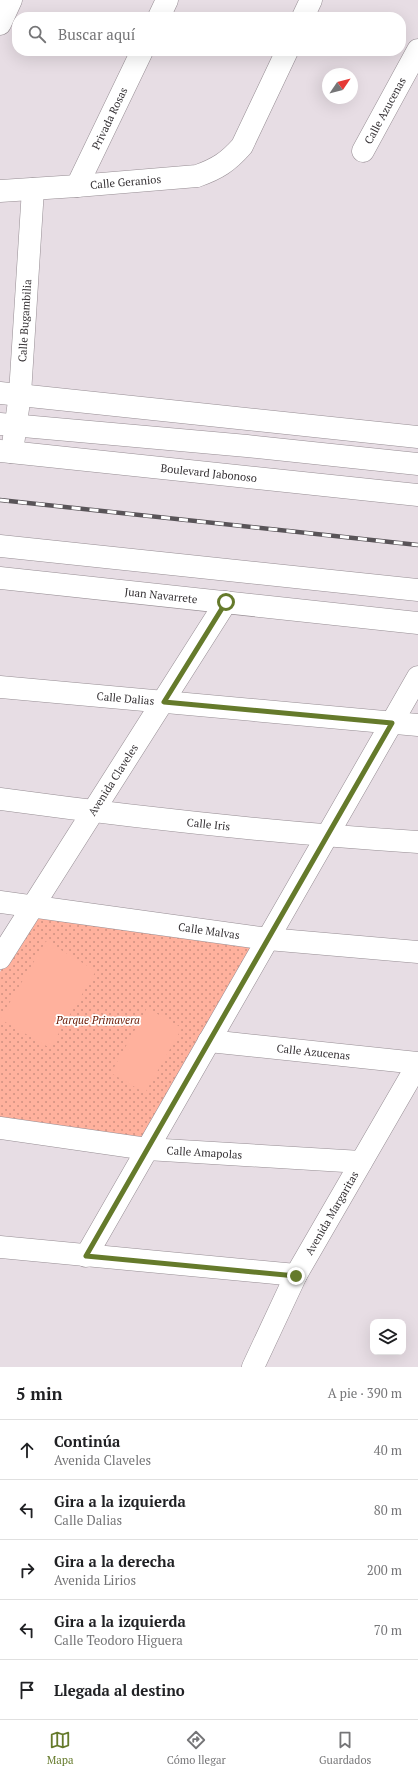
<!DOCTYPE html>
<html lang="es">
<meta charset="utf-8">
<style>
body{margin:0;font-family:"PT Serif",serif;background:#f2f2f2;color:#202124}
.controls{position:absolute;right:12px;bottom:12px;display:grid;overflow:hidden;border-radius:8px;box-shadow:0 4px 16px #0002}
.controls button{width:36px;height:36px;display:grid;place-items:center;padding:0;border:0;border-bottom:1px solid #e0e0e0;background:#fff;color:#202124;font:20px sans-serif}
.compass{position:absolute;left:322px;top:68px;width:36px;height:36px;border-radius:50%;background:#fff;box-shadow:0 4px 16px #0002;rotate:55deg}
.stop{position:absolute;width:12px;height:12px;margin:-9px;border:3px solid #657a2b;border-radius:50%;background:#fff}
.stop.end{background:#657a2b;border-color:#fff;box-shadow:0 1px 4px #0008}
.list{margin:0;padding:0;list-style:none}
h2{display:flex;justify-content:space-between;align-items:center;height:52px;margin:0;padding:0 16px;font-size:17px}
h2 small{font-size:13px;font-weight:400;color:#757577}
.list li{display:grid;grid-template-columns:26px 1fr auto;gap:12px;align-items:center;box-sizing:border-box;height:60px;padding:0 16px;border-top:1px solid #e0e0e0}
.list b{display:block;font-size:15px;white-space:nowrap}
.list p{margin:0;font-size:13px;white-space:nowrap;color:#757577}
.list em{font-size:13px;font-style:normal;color:#757577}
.icon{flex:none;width:22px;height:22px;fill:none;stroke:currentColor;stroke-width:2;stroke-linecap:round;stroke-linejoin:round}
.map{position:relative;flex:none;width:418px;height:1367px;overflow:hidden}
.search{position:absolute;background:#fff;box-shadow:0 4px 16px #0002;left:12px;right:12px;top:12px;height:44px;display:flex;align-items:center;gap:10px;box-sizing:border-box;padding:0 14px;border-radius:16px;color:#757577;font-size:15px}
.sheet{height:352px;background:#fff}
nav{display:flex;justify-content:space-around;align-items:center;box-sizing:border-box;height:56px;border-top:1px solid #e0e0e0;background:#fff;font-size:11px;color:#757577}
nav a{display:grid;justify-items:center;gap:2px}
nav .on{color:#657a2b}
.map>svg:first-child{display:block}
</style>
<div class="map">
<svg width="418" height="1367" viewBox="0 0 418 1367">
<defs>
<pattern id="green-dots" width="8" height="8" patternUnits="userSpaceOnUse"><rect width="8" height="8" fill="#ffb19d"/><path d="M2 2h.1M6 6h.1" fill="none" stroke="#cf9181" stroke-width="1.8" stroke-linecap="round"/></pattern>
</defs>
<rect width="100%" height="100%" fill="#e7dde4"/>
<path fill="url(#green-dots)" d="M36 911 257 943 143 1141 0 1122V972Z"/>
<path fill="#ffb19d" d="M46 941 96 971 50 1048 0 1019Z
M147 1008 182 1028 145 1093 111 1073Z"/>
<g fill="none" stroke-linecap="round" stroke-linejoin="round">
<defs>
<g id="minor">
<path d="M159 17 167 0"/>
<path d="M303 17 311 0"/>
<path d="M0 24 11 0"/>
<path id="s1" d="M363 151 418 50"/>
<path id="s2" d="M77 186 142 51"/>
<path id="s3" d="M0 191 77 186 197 176C217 169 228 162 242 146L287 51"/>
<path d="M0 393 418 437"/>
<path id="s4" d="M12 452 20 394 33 189"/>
<path id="s5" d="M0 687 418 725"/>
<path id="s6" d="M0 799C139 818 278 833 418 842"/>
<path id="s7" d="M0 902 268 939 418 952"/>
<path id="s8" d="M0 958 226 602"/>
<path id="s9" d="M209 1041 418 1063"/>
<path id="s10" d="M0 1128 147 1149 361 1162"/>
<path d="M0 1247 296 1275"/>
<path d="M86 1256 418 677"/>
<path id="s11" d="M253 1367 296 1275 418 1064"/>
</g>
<g id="major">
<path d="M0 424 247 446 418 464"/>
<path id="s12" d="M0 451 418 495"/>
<path d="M0 546 418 590"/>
<path id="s13" d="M0 578 418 623"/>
</g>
</defs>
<use href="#minor" stroke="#968d93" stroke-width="23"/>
<use href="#major" stroke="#968d93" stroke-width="23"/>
<use href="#minor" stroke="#fff" stroke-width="22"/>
<use href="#major" stroke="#fff" stroke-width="22"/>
<defs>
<path id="rail" d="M0 500 418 545"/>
</defs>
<use href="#rail" stroke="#595458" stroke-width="4.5"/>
<use href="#rail" stroke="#fff" stroke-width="3" stroke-dasharray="9" stroke-linecap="butt"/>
</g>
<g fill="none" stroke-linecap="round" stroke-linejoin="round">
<path stroke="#657a2b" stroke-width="5" d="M226 602 164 702 392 723 86 1256 296 1276"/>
</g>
<g text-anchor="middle" stroke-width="3.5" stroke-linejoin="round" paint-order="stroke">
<g font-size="11" fill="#353134" stroke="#fff">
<text dy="4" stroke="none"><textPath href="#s1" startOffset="46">Calle Azucenas</textPath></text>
<text dy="4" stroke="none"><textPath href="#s2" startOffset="75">Privada Rosas</textPath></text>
<text dy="4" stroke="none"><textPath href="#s3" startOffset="126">Calle Geranios</textPath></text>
<text dy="4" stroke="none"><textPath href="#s4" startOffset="132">Calle Bugambilia</textPath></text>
<text dy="4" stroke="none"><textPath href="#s12" startOffset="210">Boulevard Jabonoso</textPath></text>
<text dy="4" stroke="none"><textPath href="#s13" startOffset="162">Juan Navarrete</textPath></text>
<text dy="4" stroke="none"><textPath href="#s5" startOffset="126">Calle Dalias</textPath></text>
<text dy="4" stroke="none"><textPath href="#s8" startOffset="211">Avenida Claveles</textPath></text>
<text dy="4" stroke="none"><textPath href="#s6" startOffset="210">Calle Iris</textPath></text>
<text dy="4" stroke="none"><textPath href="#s7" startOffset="211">Calle Malvas</textPath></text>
<text dy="4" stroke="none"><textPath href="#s9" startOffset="105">Calle Azucenas</textPath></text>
<text dy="4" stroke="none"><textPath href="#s10" startOffset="206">Calle Amapolas</textPath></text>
<text dy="4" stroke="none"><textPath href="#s11" startOffset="173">Avenida Margaritas</textPath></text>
</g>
<g font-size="11" font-style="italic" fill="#70200a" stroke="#fff">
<text x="98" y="1024">Parque Primavera</text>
</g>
</g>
</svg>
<div class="controls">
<button><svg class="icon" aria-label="layers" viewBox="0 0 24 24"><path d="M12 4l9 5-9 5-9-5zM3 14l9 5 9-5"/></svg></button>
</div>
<svg class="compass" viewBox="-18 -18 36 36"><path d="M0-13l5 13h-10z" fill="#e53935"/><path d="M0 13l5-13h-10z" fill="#757577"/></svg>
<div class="stop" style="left:226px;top:602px"></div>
<div class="stop end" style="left:296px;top:1276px"></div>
<div class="search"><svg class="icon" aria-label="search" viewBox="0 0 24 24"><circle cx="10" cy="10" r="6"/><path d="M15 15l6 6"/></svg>Buscar aquí</div>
</div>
<section class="sheet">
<h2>5 min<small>A pie · 390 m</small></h2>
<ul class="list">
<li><svg class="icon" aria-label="ahead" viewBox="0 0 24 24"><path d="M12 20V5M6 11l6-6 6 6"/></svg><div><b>Continúa</b><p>Avenida Claveles</p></div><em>40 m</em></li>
<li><svg class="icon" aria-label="left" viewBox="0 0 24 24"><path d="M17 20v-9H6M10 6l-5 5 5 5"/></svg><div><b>Gira a la izquierda</b><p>Calle Dalias</p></div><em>80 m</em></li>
<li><svg class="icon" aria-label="right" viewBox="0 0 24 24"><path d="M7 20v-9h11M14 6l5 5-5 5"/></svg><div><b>Gira a la derecha</b><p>Avenida Lirios</p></div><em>200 m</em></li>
<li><svg class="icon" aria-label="left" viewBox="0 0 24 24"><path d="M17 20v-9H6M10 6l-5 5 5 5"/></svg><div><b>Gira a la izquierda</b><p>Calle Teodoro Higuera</p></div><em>70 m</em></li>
<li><svg class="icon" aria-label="arrive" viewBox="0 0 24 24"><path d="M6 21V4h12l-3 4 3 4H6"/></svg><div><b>Llegada al destino</b></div></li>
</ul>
</section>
<nav>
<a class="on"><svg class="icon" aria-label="map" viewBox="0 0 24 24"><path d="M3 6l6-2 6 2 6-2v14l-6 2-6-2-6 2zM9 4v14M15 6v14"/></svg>Mapa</a>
<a><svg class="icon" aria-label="directions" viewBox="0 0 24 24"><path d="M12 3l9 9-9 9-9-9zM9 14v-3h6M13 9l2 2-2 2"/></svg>Cómo llegar</a>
<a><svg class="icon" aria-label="saved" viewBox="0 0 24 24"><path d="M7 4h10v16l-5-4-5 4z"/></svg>Guardados</a>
</nav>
